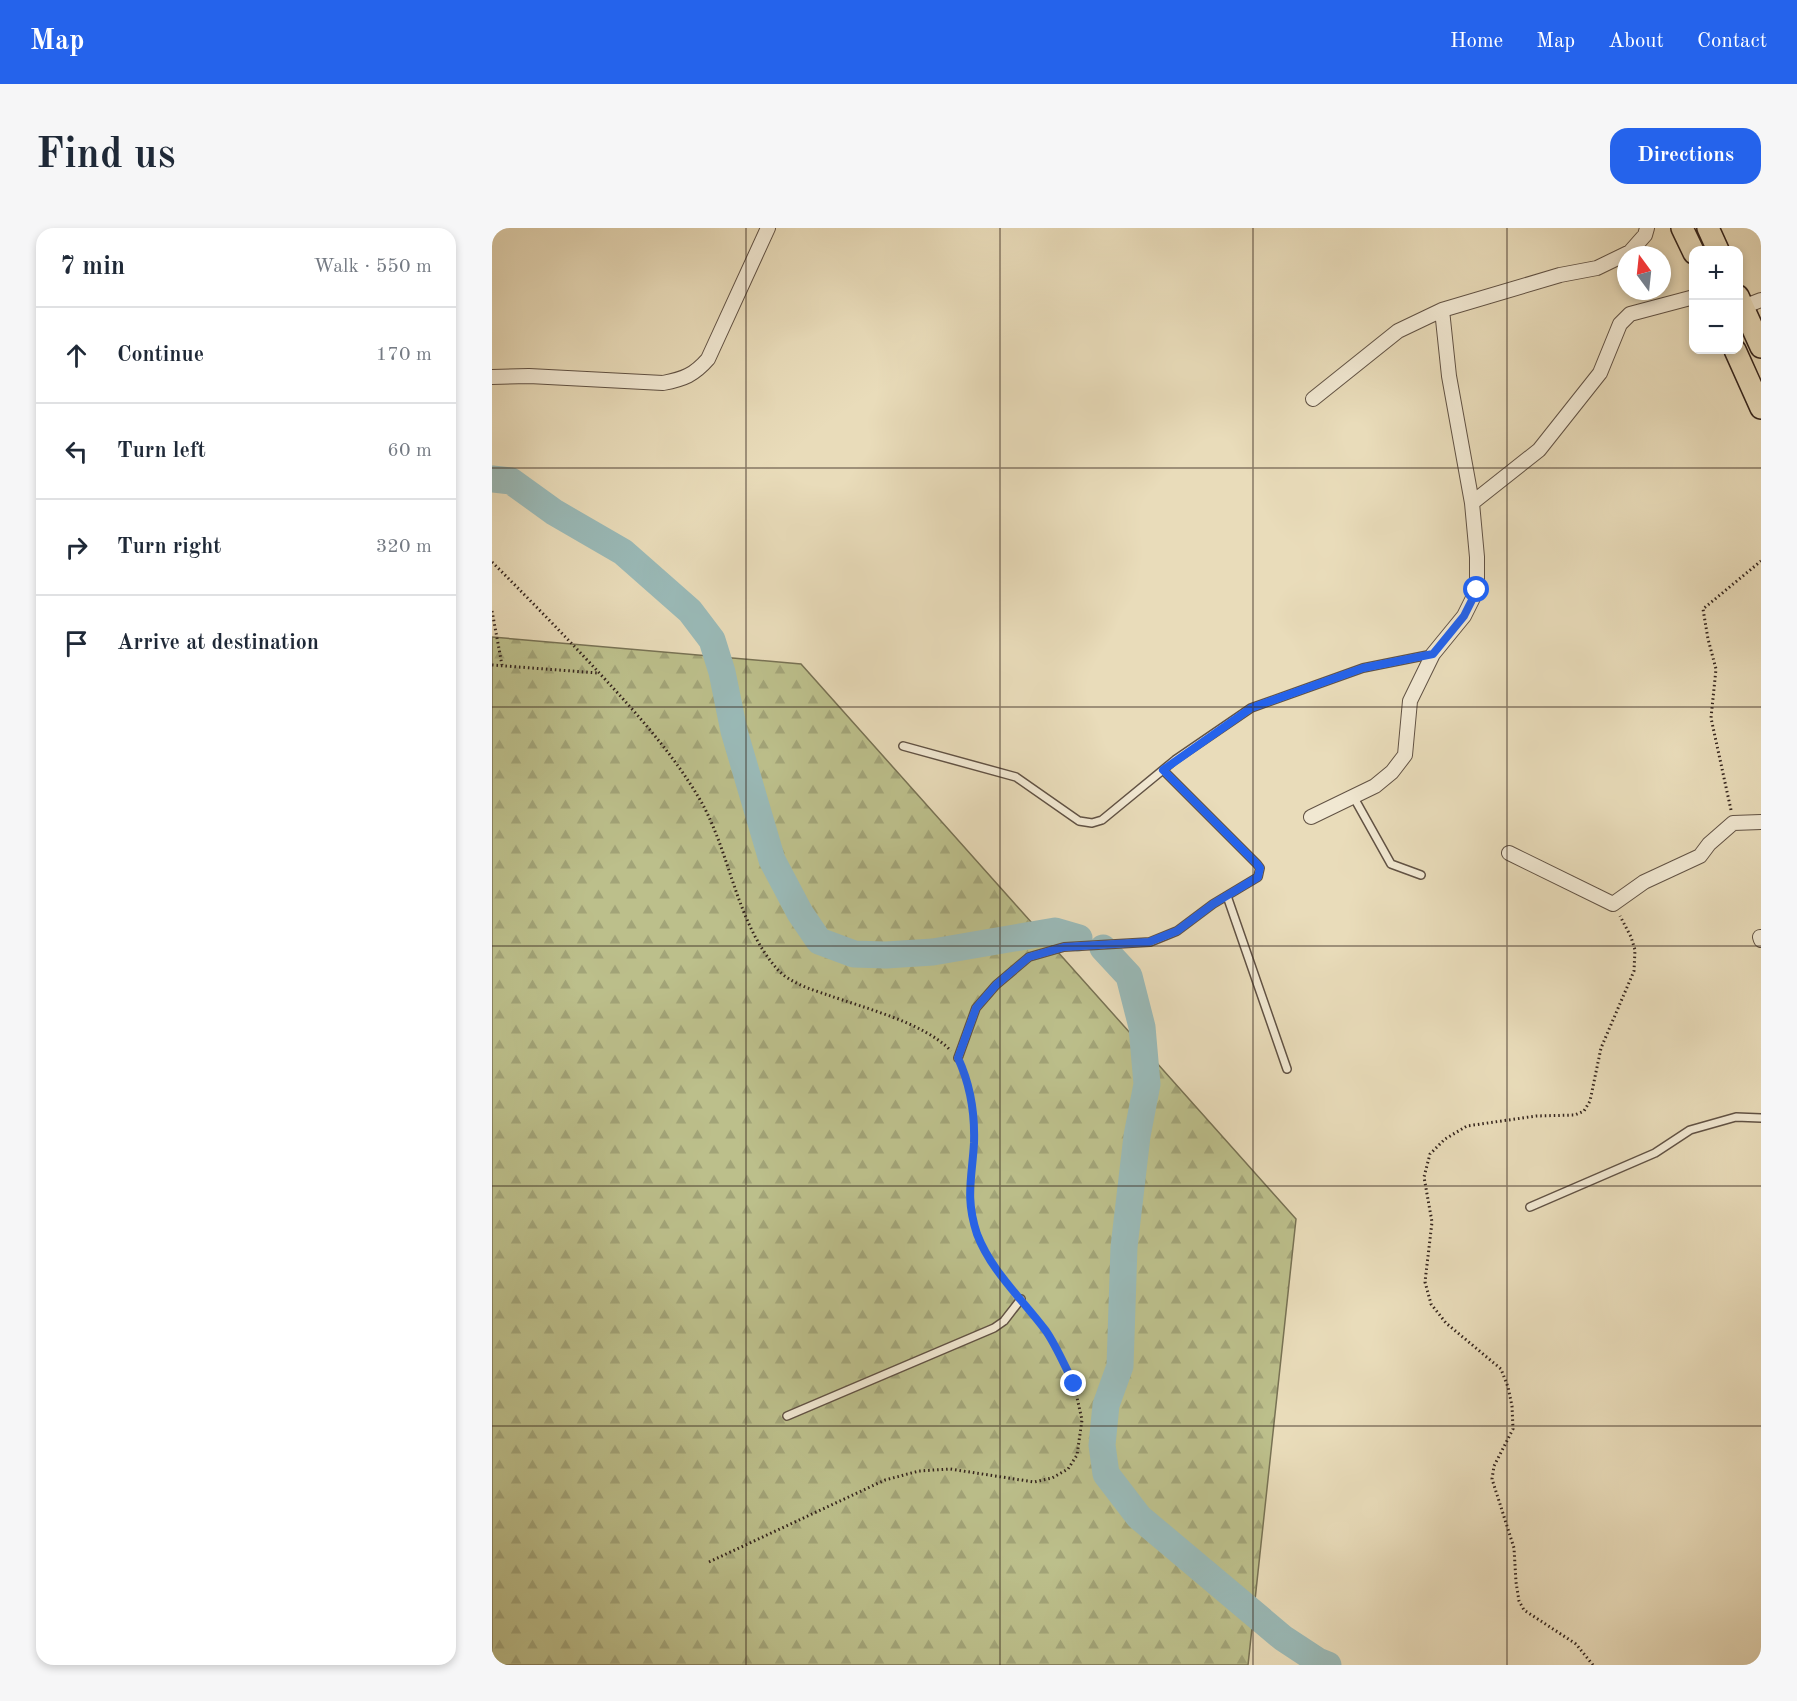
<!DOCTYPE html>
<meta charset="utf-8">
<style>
body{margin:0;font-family:"Old Standard TT",serif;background:#f6f6f7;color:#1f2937}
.controls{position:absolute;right:18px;top:18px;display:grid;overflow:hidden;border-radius:12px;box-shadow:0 3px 9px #0003}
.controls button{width:54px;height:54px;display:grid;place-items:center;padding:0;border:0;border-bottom:2px solid #e0e1e3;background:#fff;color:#1f2937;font:30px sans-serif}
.compass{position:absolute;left:1125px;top:18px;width:54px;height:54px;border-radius:50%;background:#fff;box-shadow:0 3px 9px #0003;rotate:345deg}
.stop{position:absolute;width:18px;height:18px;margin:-14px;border:4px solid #2563eb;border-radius:50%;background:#fff}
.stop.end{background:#2563eb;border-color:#fff;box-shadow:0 2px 6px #0008}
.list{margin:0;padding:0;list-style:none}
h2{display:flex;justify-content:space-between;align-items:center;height:78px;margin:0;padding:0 24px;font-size:26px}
h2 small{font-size:20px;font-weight:400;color:#747a83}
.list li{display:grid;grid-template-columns:39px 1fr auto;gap:18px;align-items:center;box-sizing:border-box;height:96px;padding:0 24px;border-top:2px solid #e0e1e3}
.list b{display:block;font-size:22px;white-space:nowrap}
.list em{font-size:20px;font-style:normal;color:#747a83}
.icon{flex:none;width:33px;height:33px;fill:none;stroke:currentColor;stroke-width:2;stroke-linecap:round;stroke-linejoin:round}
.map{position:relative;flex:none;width:1269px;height:1437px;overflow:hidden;border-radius:18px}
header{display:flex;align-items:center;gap:36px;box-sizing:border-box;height:84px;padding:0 30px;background:#2563eb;color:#fff}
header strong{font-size:28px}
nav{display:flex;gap:33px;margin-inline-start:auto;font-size:21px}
.intro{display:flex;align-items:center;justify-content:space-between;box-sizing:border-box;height:144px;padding:0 36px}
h1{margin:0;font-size:42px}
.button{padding:15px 27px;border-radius:18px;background:#2563eb;color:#fff;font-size:21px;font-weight:700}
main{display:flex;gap:36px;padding:0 36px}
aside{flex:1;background:#fff;border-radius:18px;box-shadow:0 3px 9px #0003}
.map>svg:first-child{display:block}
</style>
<header>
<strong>Map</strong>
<nav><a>Home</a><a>Map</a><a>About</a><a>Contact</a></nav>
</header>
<div class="intro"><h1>Find us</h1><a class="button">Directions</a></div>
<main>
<aside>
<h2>7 min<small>Walk · 550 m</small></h2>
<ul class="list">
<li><svg class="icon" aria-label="ahead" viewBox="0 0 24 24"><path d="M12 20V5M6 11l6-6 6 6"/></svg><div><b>Continue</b></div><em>170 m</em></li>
<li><svg class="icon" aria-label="left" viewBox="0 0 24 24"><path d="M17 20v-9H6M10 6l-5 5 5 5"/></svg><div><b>Turn left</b></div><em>60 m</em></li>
<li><svg class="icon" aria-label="right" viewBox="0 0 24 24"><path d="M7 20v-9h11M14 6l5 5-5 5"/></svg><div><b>Turn right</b></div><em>320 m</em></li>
<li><svg class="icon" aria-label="arrive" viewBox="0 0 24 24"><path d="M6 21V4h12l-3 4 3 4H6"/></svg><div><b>Arrive at destination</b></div></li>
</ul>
</aside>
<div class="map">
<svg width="1269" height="1437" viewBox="0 0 1269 1437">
<defs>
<pattern id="forest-firs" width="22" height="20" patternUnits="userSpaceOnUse" patternTransform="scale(1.5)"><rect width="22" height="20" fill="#bcbf8b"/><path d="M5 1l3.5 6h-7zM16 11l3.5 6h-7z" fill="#a2a478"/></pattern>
</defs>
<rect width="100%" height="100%" fill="#e9dcba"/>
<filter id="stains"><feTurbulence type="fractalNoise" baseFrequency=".00333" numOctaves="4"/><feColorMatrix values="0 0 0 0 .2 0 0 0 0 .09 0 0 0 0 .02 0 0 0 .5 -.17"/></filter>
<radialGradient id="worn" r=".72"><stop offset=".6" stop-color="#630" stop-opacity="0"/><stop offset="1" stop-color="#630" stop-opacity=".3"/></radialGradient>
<path fill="url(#forest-firs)" stroke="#787254" stroke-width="1.5" d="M0 409 309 436 804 991 756 1437H0Z"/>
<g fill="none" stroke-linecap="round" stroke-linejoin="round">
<path stroke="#9abab8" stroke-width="27" d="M0 251 19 253 62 284 131 324 198 383 220 412 230 444 242 503 280 632 308 685 327 713 362 726 394 727 441 724 563 703 587 710
M611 720 637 748 650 799 655 856 645 908 632 1019 628 1138 614 1177 610 1217 614 1246 647 1289 791 1410 826 1433 836 1437"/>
<defs>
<path id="service" d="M411 518 524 549 587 593 600 595 610 592 683 532 759 480 871 440 941 426
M861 568 899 636 929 647
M735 668 795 841
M466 830 484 780 504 757 537 729 572 719 658 714 685 703 721 676 766 649 768 640 765 636 671 542
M1038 979 1163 925 1198 902 1244 889 1269 890
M295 1188 502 1100 512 1093 529 1071"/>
<path id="minor" d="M1251 79 1269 72
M0 149 37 148 171 155C192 151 202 147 216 131L276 0
M821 171 906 103 950 82 1068 47 1105 40 1138 24 1153 7 1155 0
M980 275 1047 222 1108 145 1128 96 1138 86 1202 69
M819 589 883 558 900 544 913 527 918 473 941 426 972 388 985 362V329L980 275 957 148 950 82
M1017 625 1121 676 1152 654 1208 628 1217 616 1241 595 1269 594
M1268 709 1269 712"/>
<path id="primary" d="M1190 0 1202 25
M1216 0 1226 22
M1246 68 1269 119
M1243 122 1269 180"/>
</defs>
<use href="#service" stroke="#615244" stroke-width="10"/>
<use href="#minor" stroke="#615244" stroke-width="16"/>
<use href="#primary" stroke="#34241d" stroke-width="24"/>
<path stroke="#34241d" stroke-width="3" stroke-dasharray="1.5 3" stroke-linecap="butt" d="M0 334C38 372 75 410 111 449 146 487 181 526 207 570 239 624 243 695 287 743 299 755 320 762 336 767 372 780 433 795 459 823
M0 383 10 437
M0 437 106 445
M1239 582 1219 490 1224 441 1216 411 1211 381 1269 333
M470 838C480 860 482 890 482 914 481 934 475 954 477 974 481 1008 502 1037 522 1063
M217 1334 393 1252 427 1243 458 1241 542 1254 560 1250 576 1241 585 1227 590 1192 582 1156 555 1105 535 1080
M1101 1437 1084 1416 1032 1382 1027 1373 1024 1354 1022 1320 1000 1251 1002 1238 1021 1201 1020 1178 1016 1159 1009 1141 954 1095 939 1076 933 1054 940 994 932 949 938 926 953 911 975 898 1044 888 1083 887 1092 883 1098 873 1109 820 1142 743 1143 722 1139 709 1128 688"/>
<use href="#service" stroke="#f1e8d2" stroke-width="7"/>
<use href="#minor" stroke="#f1e8d2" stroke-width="14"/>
<use href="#primary" stroke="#e9dcba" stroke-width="21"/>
</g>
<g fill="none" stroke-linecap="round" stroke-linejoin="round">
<path stroke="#2563eb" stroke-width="8" d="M582 1156C573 1139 565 1119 554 1103 531 1072 499 1043 485 1006 473 970 480 950 482 915 483 886 478 856 466 830L484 780 504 757 537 729 572 719 657 714 685 703 721 676 766 649 768 640 765 636 671 542 759 480 871 440 941 426 972 388 985 362"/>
</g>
<path fill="none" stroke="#34241d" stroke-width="1.5" stroke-opacity="0.55" d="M254 0V1437M508 0V1437M761 0V1437M1015 0V1437M0 240H1269M0 479H1269M0 718H1269M0 958H1269M0 1198H1269"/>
<rect width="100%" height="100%" filter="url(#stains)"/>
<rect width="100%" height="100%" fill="url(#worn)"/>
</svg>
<div class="controls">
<button>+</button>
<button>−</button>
</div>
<svg class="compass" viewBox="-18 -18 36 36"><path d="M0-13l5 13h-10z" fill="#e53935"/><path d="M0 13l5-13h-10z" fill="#747a83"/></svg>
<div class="stop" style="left:985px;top:362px"></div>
<div class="stop end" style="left:582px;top:1156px"></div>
</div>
</main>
